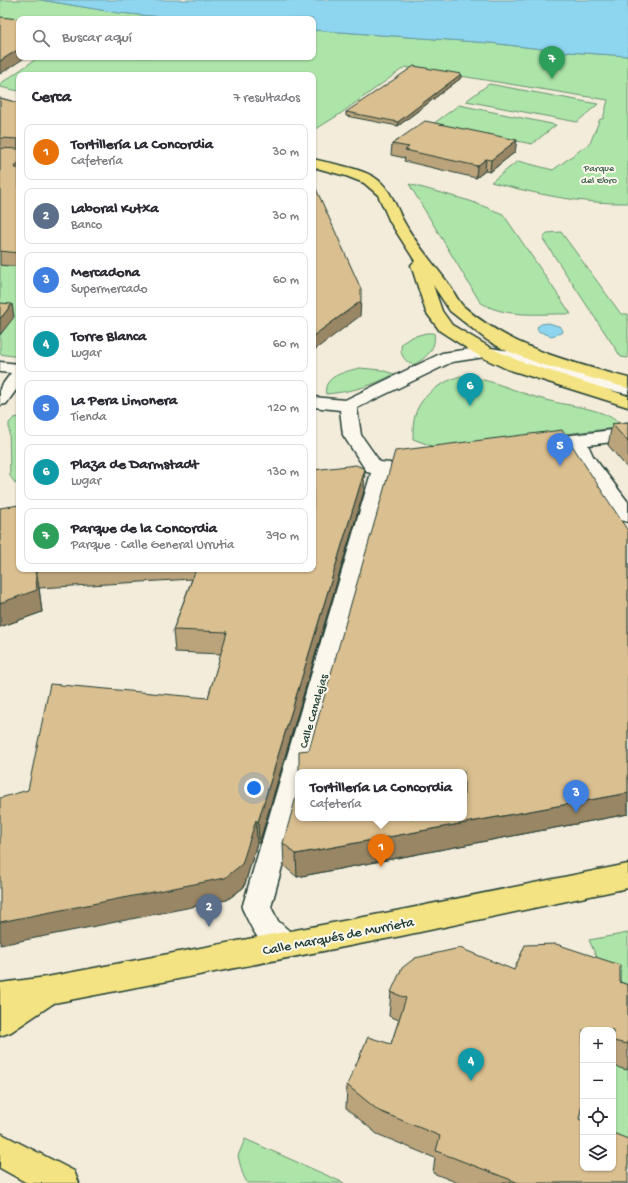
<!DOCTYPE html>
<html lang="es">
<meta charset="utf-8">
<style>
body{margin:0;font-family:"Gochi Hand",sans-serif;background:#f2f2f3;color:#2b2b33}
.controls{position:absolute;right:12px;bottom:12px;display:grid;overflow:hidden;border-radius:8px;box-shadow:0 1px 3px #0004}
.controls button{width:36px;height:36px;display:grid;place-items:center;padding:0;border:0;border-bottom:1px solid #e1e1e2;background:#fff;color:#2b2b33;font:20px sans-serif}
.you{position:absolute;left:254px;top:788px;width:14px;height:14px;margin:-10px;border:3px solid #fff;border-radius:50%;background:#1a73e8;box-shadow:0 0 0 6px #1a73e833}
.badge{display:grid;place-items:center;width:26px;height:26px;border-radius:50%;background:#7c3aed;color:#fff;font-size:13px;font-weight:700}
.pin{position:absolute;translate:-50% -33px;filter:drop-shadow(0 1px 2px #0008)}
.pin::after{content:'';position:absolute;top:21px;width:14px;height:12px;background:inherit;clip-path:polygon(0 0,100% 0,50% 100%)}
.popup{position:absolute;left:295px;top:769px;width:172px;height:52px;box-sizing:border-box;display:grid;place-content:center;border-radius:8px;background:#fff;filter:drop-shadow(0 1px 3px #0005);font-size:13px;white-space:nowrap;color:#7c7c81}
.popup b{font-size:15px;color:#2b2b33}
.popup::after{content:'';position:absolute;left:50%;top:100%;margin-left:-8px;border:8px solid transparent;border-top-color:#fff}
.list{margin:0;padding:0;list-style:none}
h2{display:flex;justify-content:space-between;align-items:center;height:52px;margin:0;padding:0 16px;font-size:17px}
h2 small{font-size:13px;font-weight:400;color:#7c7c81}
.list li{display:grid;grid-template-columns:26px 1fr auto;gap:12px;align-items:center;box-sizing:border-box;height:56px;margin:0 8px 8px;padding:0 8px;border:1px solid #e1e1e2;border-radius:8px}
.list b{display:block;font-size:15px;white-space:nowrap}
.list p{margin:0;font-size:13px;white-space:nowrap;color:#7c7c81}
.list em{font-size:13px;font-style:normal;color:#7c7c81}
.icon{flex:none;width:22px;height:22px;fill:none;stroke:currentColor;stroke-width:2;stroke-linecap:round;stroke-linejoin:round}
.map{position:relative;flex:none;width:628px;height:1183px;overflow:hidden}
.search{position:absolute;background:#fff;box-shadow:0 1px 3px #0004;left:16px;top:16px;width:300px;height:44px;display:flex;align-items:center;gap:10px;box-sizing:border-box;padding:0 14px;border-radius:8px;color:#7c7c81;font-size:15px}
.panel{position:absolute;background:#fff;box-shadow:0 1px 3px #0004;left:16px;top:72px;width:300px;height:500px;border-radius:8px}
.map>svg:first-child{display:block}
</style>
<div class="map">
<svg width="628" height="1183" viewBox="0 0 628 1183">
<rect width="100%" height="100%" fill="#f4ecda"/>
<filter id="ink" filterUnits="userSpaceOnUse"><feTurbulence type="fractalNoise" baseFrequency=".025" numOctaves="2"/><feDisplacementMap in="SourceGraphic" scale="8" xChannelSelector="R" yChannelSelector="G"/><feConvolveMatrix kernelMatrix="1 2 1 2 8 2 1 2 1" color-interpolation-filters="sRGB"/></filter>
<g filter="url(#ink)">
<path fill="#ade5a9" stroke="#66916e" d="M0 0H41L119 13 183 19H19V22L0 20Z
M313 30 490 43 569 52 628 56V203C581 204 536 194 491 182L518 161 553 170 590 143 600 119H603L608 100 405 67 340 114 313 131V75H19V91L0 87V84L39 57H313Z
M489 84 598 104 577 122 466 101Z
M459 105 556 125 532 144 433 124Z
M0 163 19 165V357L0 354Z
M409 184 470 201 503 214 571 314C542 313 505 319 480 302Z
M561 232 621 314H628V358L621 357 543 239 547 233Z
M426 333H434C437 349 425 359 413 365 403 360 399 354 402 343L412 337Z
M360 368 381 370 394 374C373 386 350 392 326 394 322 376 347 371 360 368Z
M460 376C491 378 517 393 546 400 570 407 606 407 623 427L440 449 413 439C413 433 413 426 414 420 418 396 440 383 460 376Z
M19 417V484H16L10 476 9 423 14 418Z
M628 933V1026L589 940Z
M628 1060V1165L613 1159V1066Z
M245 1139 344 1183H247L242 1172 238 1156Z"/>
<path fill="#8ed6f0" stroke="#6299a5" d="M41 0H628V56L569 52 490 43 313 30V19H183L119 13Z
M549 323 561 327 563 331 562 333 551 336 538 331 537 327 541 324Z"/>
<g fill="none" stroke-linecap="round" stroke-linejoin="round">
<defs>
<path id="minor" d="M485 347 532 355 600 378 628 384V394L590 386 523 364 485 357 452 362 357 408 361 435 380 462 390 463 393 467 308 772H298V808L271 907 278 921 295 936 300 945 295 954C292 955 287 958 283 957 262 953 250 925 242 908L371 473 367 472 343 435 340 410 313 407V397L345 400 442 353Z
M0 362 19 364V386L6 404 0 405V388L11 373 0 372Z
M628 428V440L588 445 593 456 628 502V522L621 520 577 461 570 447 540 451 533 449 531 445 533 441 540 439Z"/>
<path id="major" d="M313 159C332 164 357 167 374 177 391 188 395 205 404 222 416 244 433 263 448 283 453 290 457 300 463 306 511 348 568 361 628 378V388L540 364 503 349 487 340 450 311 433 285 442 311 452 325 491 348 519 361 628 396V407L507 369 479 356 440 331 426 312 411 265 415 261 390 222 378 195 364 183 346 176 313 167Z
M628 864V888L401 936 54 1003 11 1032 0 1036V983L47 977 401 910Z
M0 1133 74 1171 79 1183H27L0 1168Z"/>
</defs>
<use href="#minor" stroke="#1f3d34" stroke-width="3"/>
<use href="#major" stroke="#1f3d34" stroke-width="3"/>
<use href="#minor" fill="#fbf7ec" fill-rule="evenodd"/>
<use href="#major" fill="#f4e382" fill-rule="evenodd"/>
</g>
<path fill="#bba47c" stroke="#1f3d34" d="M461 78 398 126 346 116V112Z
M0 98 19 103V267L0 265Z
M392 144 515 152 490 172 485 171 476 178 404 161 405 158 391 155Z
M628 422V469L608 445 612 424Z
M364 491 259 844 257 843 244 887 227 900 28 790 208 698 221 654 175 652 173 630 192 579 39 588 42 612 0 627V508L19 569H313Z
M628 531V814L297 877 284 866 283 843Z
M514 970 620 982 628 985V1066L627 1070 613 1066V1030H583L579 1119 628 1183H458L433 1173 435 1158 377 1134 346 1108 347 1085 391 1044 399 1020 389 1016 391 992Z"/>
<path fill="#998665" stroke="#1f3d34" d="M19 49V57H26L0 74V61Z
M461 74V78L398 126V122Z
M517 140 515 152 490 172 491 160Z
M486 159 485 171 476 178 477 166Z
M19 162V177L14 168Z
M361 301 360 316 313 351V336Z
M12 304 14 317 0 335V319Z
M365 469 364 491 259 844 258 822Z
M36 569 39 588 42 612 0 627V603Z
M628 793V814L297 877 296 854Z
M256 820 257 843 244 887 227 900 0 945V922Z"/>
<path fill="#dabf90" stroke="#1f3d34" d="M0 17 19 19V49L0 61Z
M414 66 461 74 398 122 346 112Z
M0 98 19 103V162L14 168H19V253L0 251V148L18 149V139L0 138Z
M425 121 517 140 491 160 486 159 477 166 405 150 409 147 392 144Z
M313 182 361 289V301L313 336V311L315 312 313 306Z
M0 303 12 304 0 319Z
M628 422V442L612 424Z
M562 430 628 531V793L296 854 283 843 298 790V818H464V772H299V751L309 750 395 451Z
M356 465 365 469 258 822 256 820 242 864 225 878 0 922V798L28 790 50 684 208 698 227 632 173 630 196 569H313V470Z
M19 505V569H35L37 590 0 603V508Z
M556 944 620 965V982L628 985V1044L613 1041V1030H583V1100L579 1119 583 1121V1168H613V1133L628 1139V1183H519L436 1151 440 1136 379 1111 347 1085 368 1037 391 1044 406 998 391 992 402 968 415 958 460 948 514 970 525 945Z"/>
</g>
<g text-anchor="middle" stroke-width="4" stroke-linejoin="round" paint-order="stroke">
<g font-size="10" fill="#3b5f4b" stroke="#fbf7ec">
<text x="599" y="171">Parque<tspan x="599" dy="12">del Ebro</tspan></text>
</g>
<g font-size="12" fill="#1f3d34" stroke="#fbf7ec">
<text transform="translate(313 711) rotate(-74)" y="4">Calle Canalejas</text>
</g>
<g font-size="14" fill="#1f3d34" stroke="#fbf7ec">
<text transform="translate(338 935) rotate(-11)" y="5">Calle Marqués de Murrieta</text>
</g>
</g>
</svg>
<div class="controls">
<button>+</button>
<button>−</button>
<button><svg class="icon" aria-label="locate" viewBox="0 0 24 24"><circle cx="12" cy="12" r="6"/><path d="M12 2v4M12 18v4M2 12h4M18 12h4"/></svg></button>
<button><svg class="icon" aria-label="layers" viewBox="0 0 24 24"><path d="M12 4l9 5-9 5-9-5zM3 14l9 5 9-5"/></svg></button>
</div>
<div class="you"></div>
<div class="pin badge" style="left:381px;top:867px;background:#e8710a">1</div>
<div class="popup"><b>Tortillería La Concordia</b>Cafetería</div>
<div class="pin badge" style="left:209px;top:927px;background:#5c6f8a">2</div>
<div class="pin badge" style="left:576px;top:813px;background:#3f7fe0">3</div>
<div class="pin badge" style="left:471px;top:1081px;background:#0f9aa8">4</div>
<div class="pin badge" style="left:560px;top:466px;background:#3f7fe0">5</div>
<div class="pin badge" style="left:470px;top:406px;background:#0f9aa8">6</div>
<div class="pin badge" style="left:552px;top:79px;background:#2e9e5b">7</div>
<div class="search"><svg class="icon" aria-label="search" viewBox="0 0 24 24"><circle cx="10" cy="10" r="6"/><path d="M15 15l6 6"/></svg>Buscar aquí</div>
<section class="panel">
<h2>Cerca<small>7 resultados</small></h2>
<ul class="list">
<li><span class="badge" style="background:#e8710a">1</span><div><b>Tortillería La Concordia</b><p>Cafetería</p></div><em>30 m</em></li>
<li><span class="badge" style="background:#5c6f8a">2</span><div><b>Laboral Kutxa</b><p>Banco</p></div><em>30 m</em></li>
<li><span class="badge" style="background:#3f7fe0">3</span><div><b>Mercadona</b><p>Supermercado</p></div><em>60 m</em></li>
<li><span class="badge" style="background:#0f9aa8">4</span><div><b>Torre Blanca</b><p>Lugar</p></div><em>60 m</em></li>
<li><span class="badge" style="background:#3f7fe0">5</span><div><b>La Pera Limonera</b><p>Tienda</p></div><em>120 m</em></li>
<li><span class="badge" style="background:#0f9aa8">6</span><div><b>Plaza de Darmstadt</b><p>Lugar</p></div><em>130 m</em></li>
<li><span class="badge" style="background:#2e9e5b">7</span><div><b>Parque de la Concordia</b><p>Parque · Calle General Urrutia</p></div><em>390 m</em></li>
</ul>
</section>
</div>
